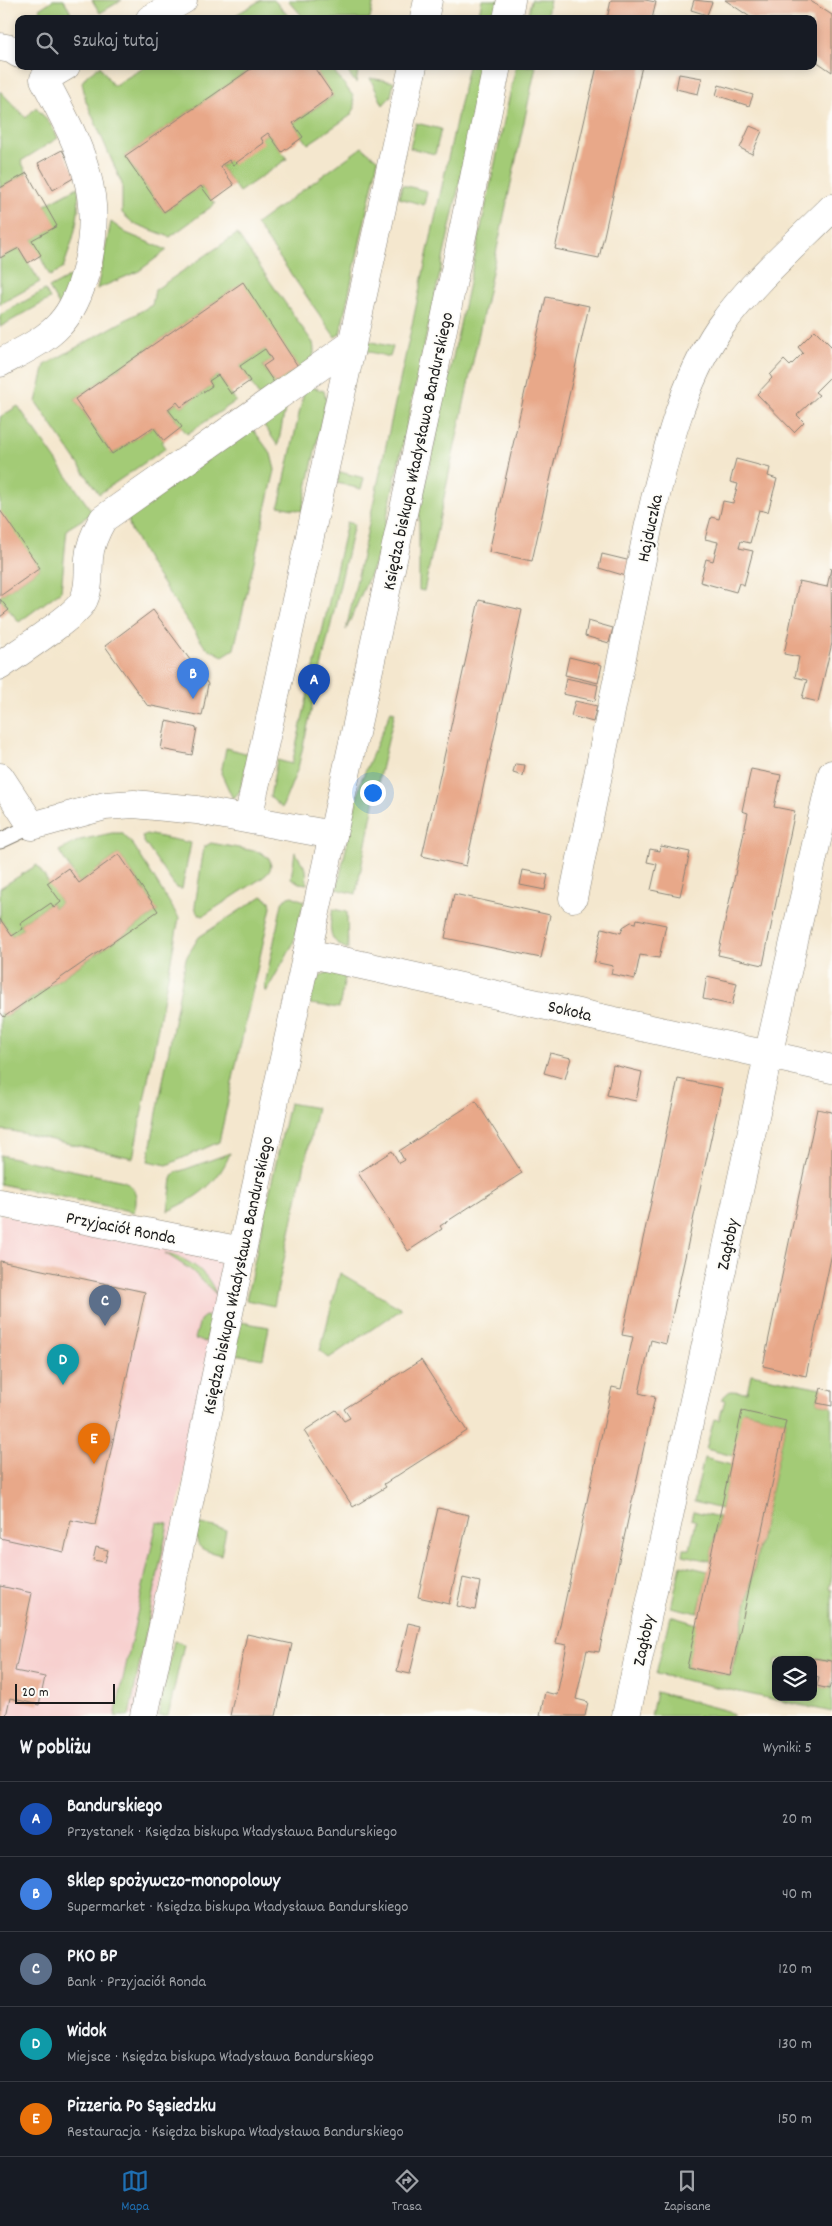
<!DOCTYPE html>
<html lang="pl">
<meta charset="utf-8">
<style>
body{margin:0;font-family:Dekko,sans-serif;background:#242831;color:#f1f3f6}
.controls{position:absolute;right:15px;bottom:15px;display:grid;overflow:hidden;border-radius:10px;box-shadow:0 2px 8px #0003}
.controls button{width:45px;height:45px;display:grid;place-items:center;padding:0;border:0;border-bottom:1px solid #363941;background:#171b24;color:#f1f3f6;font:25px sans-serif}
.scale{position:absolute;left:15px;bottom:12px;width:100px;box-sizing:border-box;padding-left:5px;border:2px solid #1c1c1c;border-top:0;font-size:14px;line-height:18px;white-space:nowrap;color:#1c1c1c;-webkit-text-stroke:4px #fdfcf7;paint-order:stroke}
.you{position:absolute;left:372px;top:792px;width:18px;height:18px;margin:-12px;border:4px solid #fff;border-radius:50%;background:#1a73e8;box-shadow:0 0 0 8px #1a73e833}
.badge{display:grid;place-items:center;width:32px;height:32px;border-radius:50%;background:#1f6fb2;color:#fff;font-size:16px;font-weight:700}
.pin{position:absolute;translate:-50% -41px;filter:drop-shadow(0 1px 2px #0008)}
.pin::after{content:'';position:absolute;top:26px;width:18px;height:15px;background:inherit;clip-path:polygon(0 0,100% 0,50% 100%)}
.list{margin:0;padding:0;list-style:none}
h2{display:flex;justify-content:space-between;align-items:center;height:65px;margin:0;padding:0 20px;font-size:21px}
h2 small{font-size:16px;font-weight:400;color:#9ea1a6}
.list li{display:grid;grid-template-columns:32px 1fr auto;gap:15px;align-items:center;box-sizing:border-box;height:75px;padding:0 20px;border-top:1px solid #363941}
.list b{display:block;font-size:19px;white-space:nowrap}
.list p{margin:0;font-size:16px;white-space:nowrap;color:#9ea1a6}
.list em{font-size:16px;font-style:normal;color:#9ea1a6}
.icon{flex:none;width:28px;height:28px;fill:none;stroke:currentColor;stroke-width:2;stroke-linecap:round;stroke-linejoin:round}
.map{position:relative;flex:none;width:832px;height:1716px;overflow:hidden}
.search{position:absolute;background:#171b24;box-shadow:0 2px 8px #0003;left:15px;right:15px;top:15px;height:55px;display:flex;align-items:center;gap:12px;box-sizing:border-box;padding:0 18px;border-radius:10px;color:#9ea1a6;font-size:19px}
.sheet{height:440px;background:#171b24}
nav{display:flex;justify-content:space-around;align-items:center;box-sizing:border-box;height:70px;border-top:1px solid #363941;background:#171b24;font-size:14px;color:#9ea1a6}
nav a{display:grid;justify-items:center;gap:2px}
nav .on{color:#1f6fb2}
.map>svg:first-child{display:block}
</style>
<div class="map">
<svg width="832" height="1716" viewBox="0 0 832 1716">
<rect width="100%" height="100%" fill="#fdfcf7"/>
<filter id="ink" filterUnits="userSpaceOnUse"><feTurbulence type="fractalNoise" baseFrequency=".02" numOctaves="2"/><feDisplacementMap in="SourceGraphic" scale="10" xChannelSelector="R" yChannelSelector="G"/><feConvolveMatrix kernelMatrix="1 2 1 2 8 2 1 2 1" color-interpolation-filters="sRGB"/></filter>
<filter id="wash" filterUnits="userSpaceOnUse"><feTurbulence type="fractalNoise" baseFrequency=".0096" numOctaves="4" result="noise"/><feDisplacementMap in="SourceGraphic" scale="20" xChannelSelector="R" yChannelSelector="G"/><feGaussianBlur stdDeviation="1.12" result="paint"/><feColorMatrix in="noise" values="0 0 0 0 0 0 0 0 0 0 0 0 0 0 0 0 0 1.4 0 .05"/><feComposite in="paint" operator="in"/></filter>
<g filter="url(#wash)">
<rect width="100%" height="100%" fill="#f4e7ce"/>
<path fill="#f7d0cf" d="M0 1214 229 1258 135 1716H0Z"/>
<path fill="#a3cb76" stroke="#607449" d="M53 0H64L74 19H45L39 9Z
M92 0H122L100 13Z
M261 0H274L291 19H229Z
M288 0H374L370 19H305Z
M482 0H500L496 19H478Z
M531 0H550L546 19H527Z
M100 66 113 86 147 66H255L125 156 164 212 201 186 215 204 170 237 133 223 122 213V184L86 101 82 82 88 74Z
M313 66H330L353 96 355 108 350 116 308 144 293 123 333 96Z
M343 66H359L356 83Z
M468 66H485L379 553 346 630Z
M516 66H536L424 591 419 590V514Z
M370 78 394 82 391 96 383 105Z
M0 91 26 118 36 107 51 125 58 138 21 161 27 173 0 188Z
M416 123 441 129 435 154 410 148Z
M268 133 287 159 239 192 220 166Z
M362 147 378 160 340 334 335 337 256 224Z
M402 185 427 191 424 205 399 198Z
M78 187C81 216 73 241 63 268L50 276 32 240 56 226 45 205Z
M111 222 126 233 167 250 139 271 97 289Z
M237 234 313 343C314 348 315 354 312 359 307 369 271 390 260 397L240 366 265 349 272 360 263 366 275 384 299 368 242 283 75 399 112 454 153 427 164 441 162 442 166 448 99 494 36 402 45 365 152 305 155 290Z
M19 248 40 282 0 304V258Z
M80 271 66 317 49 288Z
M45 290 50 299 0 327V315Z
M368 341 393 347 390 357 366 351Z
M218 375 236 401 187 434 168 409 177 402 181 407 212 386 209 381Z
M312 387 324 391 326 400 302 511 279 506 304 391Z
M286 403 278 446 261 421Z
M18 406 93 513 67 529 61 591 19 622 0 599V596L40 568 0 513V417Z
M252 428 271 454 275 470 234 649 223 656 205 647 150 565 130 528 128 517Z
M340 472 364 478 361 489 337 483Z
M347 522 354 524 298 768 282 808 270 797 277 760 292 764Z
M391 711 395 712 379 778 356 894 337 889 361 781Z
M226 748 249 754 240 791 233 799 221 773Z
M112 833H122L134 846 179 918 133 1158 12 1131 0 1130V1012L5 1017 158 911 119 854 79 883 59 851 80 840Z
M146 834 191 843 182 889 176 888 144 842 142 837Z
M211 843 260 852 269 858C273 868 270 872 262 878L203 916 197 913 195 906 204 847Z
M295 852 306 869 307 884 299 883 291 878Z
M37 865 61 902 54 908 51 903 20 924 23 929 12 936 0 919V888Z
M262 896 270 901 271 907 219 1142 167 1165 148 1161 186 958 199 937Z
M292 896 304 901 293 944 266 992 265 985 282 903 285 898Z
M333 909 347 912 348 949C327 942 329 927 333 909Z
M329 972 346 973 339 1008 310 1004C313 989 313 977 329 972Z
M289 1103 317 1108 274 1306 246 1300Z
M230 1153C219 1183 196 1199 168 1211L172 1179 175 1173Z
M0 1155 124 1181C137 1189 138 1197 134 1212L0 1184Z
M165 1253C188 1259 207 1270 216 1294L191 1270Z
M340 1273 402 1309 329 1358 320 1351Z
M205 1316 212 1317 206 1342 195 1339 200 1320Z
M241 1322 269 1327 263 1359 234 1354Z
M751 1374 821 1388 817 1403 832 1406V1577L829 1589 832 1590V1661L815 1658 814 1660 805 1658 776 1660V1697H813V1676L819 1678 817 1686 829 1689 832 1681V1712L656 1674 670 1616 697 1624 687 1667 731 1676 786 1421 743 1411 733 1456 706 1449 714 1419 719 1420 725 1400 721 1399 730 1391 747 1392Z
M704 1458 731 1465 721 1509 694 1502Z
M693 1511 719 1517 710 1561 683 1555 684 1549H690L696 1521 691 1519Z
M157 1522 168 1524 129 1716H115Z
M198 1523 226 1530 221 1555C198 1549 194 1548 198 1523Z
M681 1565 708 1571 698 1613 671 1607Z
M174 1641 184 1644 168 1716H158Z
M656 1692 728 1711 734 1716H651Z"/>
<g id="blocks">
<path fill="#e8a889" d="M611 0H645L656 2 652 19H607Z
M694 0 712 2 707 15 691 10Z
M725 0H809L832 15V72L813 59V19H753Z
M255 66H313L333 95 293 123 303 137 282 152 268 133 261 138 264 143 233 165 229 160 220 166 234 185 212 201 201 186 164 212 125 156Z
M597 66H642L599 258 555 249Z
M679 74 702 78 698 94 676 89Z
M719 85 753 95 749 106 716 95Z
M750 126 762 131 752 154 740 148Z
M62 150 77 176 53 190 38 163Z
M27 173 57 226 32 240 41 255 28 263 19 248 0 258V188Z
M243 282 299 368 275 384 263 366 272 360 265 349 240 366 250 381 231 394 218 375 209 381 212 386 181 407 177 402 168 409 182 427 164 441 153 427 112 454 75 399Z
M546 297 589 306 532 561 489 552Z
M815 330 832 347V375L815 392 819 395 797 415 804 422 794 432 757 394 772 378 770 375 784 360 790 366 803 353 798 347Z
M736 459 770 468 768 476 777 479 768 512 759 510 750 543 741 541 739 548 753 551 744 585 739 583 736 592 700 582 706 559 713 561 718 542 705 539 711 517 719 519 723 501 733 503 738 484 730 482Z
M0 510 40 568 0 596Z
M602 554 631 561 626 576 599 568Z
M831 568 832 643 818 702 802 698 807 680 795 677 799 657 784 654 799 581 827 587Z
M0 599 9 610 0 617Z
M479 600 522 610 466 866 422 856Z
M153 610 208 684 202 716 147 705 105 646Z
M588 621 613 628 609 643 585 636Z
M569 657 602 665 598 683 565 675Z
M566 678 598 685 595 701 563 694Z
M575 701 597 706 593 722 571 716Z
M166 721 197 728 192 755 161 749Z
M515 764 525 765 523 776 513 773Z
M751 769 781 775 774 807 795 811 763 965 718 955 748 813 742 811Z
M661 846 690 852 680 896 651 890 657 864 647 862 650 849 660 851Z
M119 854 158 911 4 1017 0 1012V919L12 936 23 929 20 924 51 903 54 908 61 902 47 883 68 868 79 883Z
M523 870 548 875 545 890 520 885Z
M454 894 550 915 541 958 445 938Z
M637 919 666 925 659 958 640 955 635 979 611 974 613 966 594 962 602 928 621 933 623 927 631 922 636 923Z
M707 976 737 983 732 1005 703 999Z
M550 1053 571 1058 565 1079 544 1073Z
M613 1065 642 1072 636 1101 607 1095Z
M678 1079 722 1088 666 1344 651 1340 639 1393 655 1397 640 1465 599 1652 587 1650 576 1699 588 1702 585 1716H540L545 1692 557 1695 567 1645 556 1643 612 1387 621 1389 633 1337 622 1335Z
M476 1101 522 1173 440 1226 442 1229 408 1251 358 1173 392 1151 399 1163 404 1160 399 1151Z
M817 1109 832 1112V1253L806 1376 763 1366Z
M0 1261 145 1292 95 1525 71 1520 64 1552 0 1538Z
M421 1360 467 1431 384 1484 386 1487 353 1507 304 1431 336 1410 344 1421 350 1418 344 1409Z
M821 1388 832 1391V1406L817 1403Z
M742 1411 786 1421 730 1676 687 1667Z
M438 1508 469 1515 449 1604 418 1597Z
M96 1547 108 1550 105 1562 93 1560Z
M463 1578 480 1582 475 1610 457 1606Z
M0 1586 32 1593 15 1671 45 1677 39 1705 10 1698 6 1716H0Z
M408 1623 421 1626 410 1674 397 1671Z
M247 1634 292 1644 276 1716H230Z
M814 1658 832 1661V1681L829 1689 817 1686 819 1678 813 1676Z"/>
</g>
</g>
<g filter="url(#ink)">
<use href="#blocks" fill-opacity="0" stroke="#888275" stroke-width="1"/>
<g fill="none" stroke-linecap="round" stroke-linejoin="round">
<defs>
<path id="lane" d="M0 841 32 826"/>
<path id="street" d="M150 19 183 0
M424 19 428 0
M0 47 11 49 19 54
M0 363C20 352 45 341 60 324 74 309 81 289 86 270 106 192 79 146 44 79L66 66
M0 666C18 653 72 618 82 603 90 590 88 573 89 558 90 543 96 531 103 519L352 344
M0 777 32 826 105 806 134 804 197 810 333 835
M248 819 413 66
M573 898 648 529C664 460 680 386 720 327 751 283 794 246 832 208
M307 953 832 1069
M144 1716 242 1251
M626 1716 768 1056 832 774"/>
<path id="secondary" d="M507 19 511 0
M0 1203 242 1251 438 353 497 66"/>
</defs>
<use href="#lane" stroke="#888275" stroke-width="17"/>
<use href="#street" stroke="#888275" stroke-width="29"/>
<use href="#secondary" stroke="#888275" stroke-width="29"/>
<use href="#lane" stroke="#fff" stroke-width="15"/>
<use href="#street" stroke="#fff" stroke-width="28"/>
<use href="#secondary" stroke="#fff" stroke-width="28"/>
</g>
</g>
<g text-anchor="middle" stroke-width="4" stroke-linejoin="round" paint-order="stroke">
<g font-size="18" fill="#1c1c1c" stroke="#fdfcf7">
<text transform="translate(417 451) rotate(-78)" y="6">Księdza biskupa Władysława Bandurskiego</text>
<text transform="translate(649 528) rotate(-78)" y="6">Hajduczka</text>
<text transform="translate(570 1010) rotate(13)" y="6">Sokoła</text>
<text transform="translate(121 1227) rotate(11)" y="6">Przyjaciół Ronda</text>
<text transform="translate(727 1244) rotate(-78)" y="6">Zagłoby</text>
<text transform="translate(237 1275) rotate(-78)" y="6">Księdza biskupa Władysława Bandurskiego</text>
<text transform="translate(643 1640) rotate(-78)" y="6">Zagłoby</text>
</g>
</g>
</svg>
<div class="controls">
<button><svg class="icon" aria-label="layers" viewBox="0 0 24 24"><path d="M12 4l9 5-9 5-9-5zM3 14l9 5 9-5"/></svg></button>
</div>
<div class="scale">20 m</div>
<div class="you"></div>
<div class="pin badge" style="left:314px;top:705px;background:#1a4fb4">A</div>
<div class="pin badge" style="left:193px;top:699px;background:#3f7fe0">B</div>
<div class="pin badge" style="left:105px;top:1326px;background:#5c6f8a">C</div>
<div class="pin badge" style="left:63px;top:1385px;background:#0f9aa8">D</div>
<div class="pin badge" style="left:94px;top:1464px;background:#e8710a">E</div>
<div class="search"><svg class="icon" aria-label="search" viewBox="0 0 24 24"><circle cx="10" cy="10" r="6"/><path d="M15 15l6 6"/></svg>Szukaj tutaj</div>
</div>
<section class="sheet">
<h2>W pobliżu<small>Wyniki: 5</small></h2>
<ul class="list">
<li><span class="badge" style="background:#1a4fb4">A</span><div><b>Bandurskiego</b><p>Przystanek · Księdza biskupa Władysława Bandurskiego</p></div><em>20 m</em></li>
<li><span class="badge" style="background:#3f7fe0">B</span><div><b>Sklep spożywczo-monopolowy</b><p>Supermarket · Księdza biskupa Władysława Bandurskiego</p></div><em>40 m</em></li>
<li><span class="badge" style="background:#5c6f8a">C</span><div><b>PKO BP</b><p>Bank · Przyjaciół Ronda</p></div><em>120 m</em></li>
<li><span class="badge" style="background:#0f9aa8">D</span><div><b>Widok</b><p>Miejsce · Księdza biskupa Władysława Bandurskiego</p></div><em>130 m</em></li>
<li><span class="badge" style="background:#e8710a">E</span><div><b>Pizzeria Po Sąsiedzku</b><p>Restauracja · Księdza biskupa Władysława Bandurskiego</p></div><em>150 m</em></li>
</ul>
</section>
<nav>
<a class="on"><svg class="icon" aria-label="map" viewBox="0 0 24 24"><path d="M3 6l6-2 6 2 6-2v14l-6 2-6-2-6 2zM9 4v14M15 6v14"/></svg>Mapa</a>
<a><svg class="icon" aria-label="directions" viewBox="0 0 24 24"><path d="M12 3l9 9-9 9-9-9zM9 14v-3h6M13 9l2 2-2 2"/></svg>Trasa</a>
<a><svg class="icon" aria-label="saved" viewBox="0 0 24 24"><path d="M7 4h10v16l-5-4-5 4z"/></svg>Zapisane</a>
</nav>
